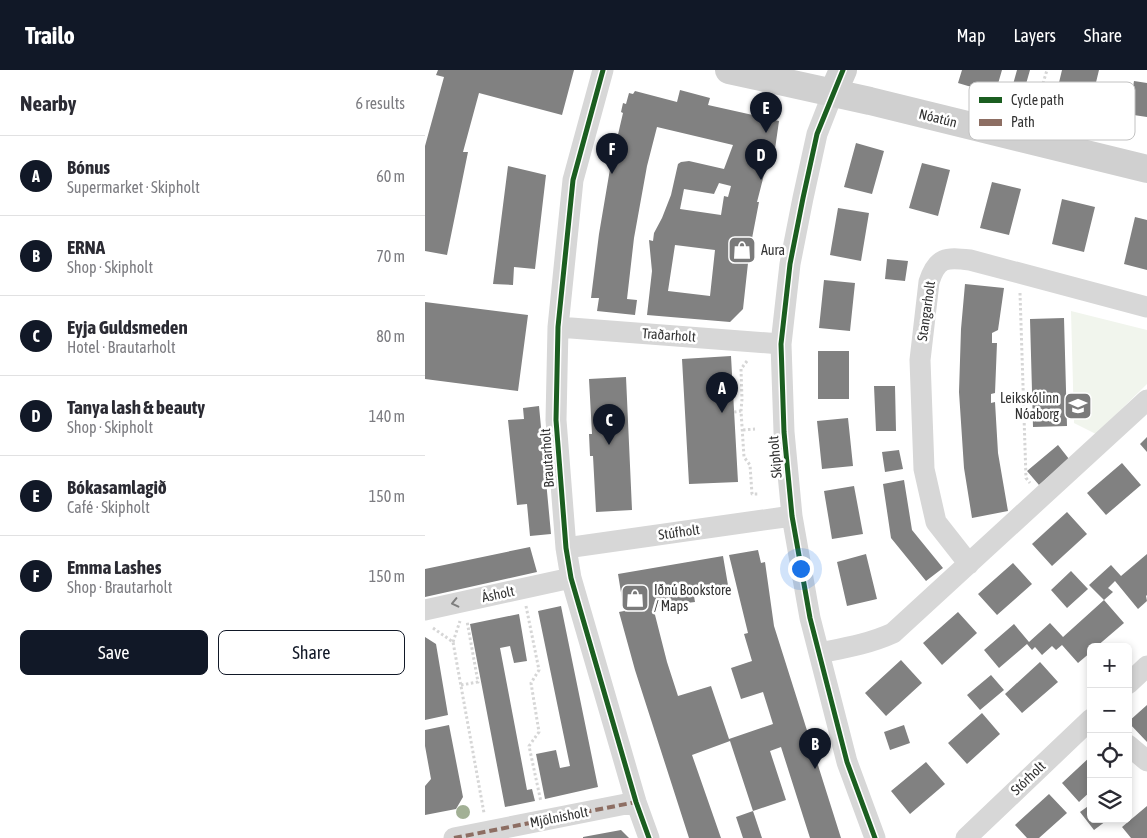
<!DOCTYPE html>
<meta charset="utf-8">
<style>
body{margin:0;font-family:"Asap Condensed",sans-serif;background:#f2f2f3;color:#2b2b33}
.controls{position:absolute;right:15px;bottom:15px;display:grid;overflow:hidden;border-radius:8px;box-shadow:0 2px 8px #0003}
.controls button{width:45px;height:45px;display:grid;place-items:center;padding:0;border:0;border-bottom:1px solid #e1e1e2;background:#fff;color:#2b2b33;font:25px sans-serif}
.you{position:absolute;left:375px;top:498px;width:18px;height:18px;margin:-12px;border:4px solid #fff;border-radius:50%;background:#1a73e8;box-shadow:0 0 0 8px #1a73e833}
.badge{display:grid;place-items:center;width:32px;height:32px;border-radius:50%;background:#111827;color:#fff;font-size:16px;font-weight:700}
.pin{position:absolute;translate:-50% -41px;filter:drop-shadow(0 1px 2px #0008)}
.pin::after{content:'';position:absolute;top:26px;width:18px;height:15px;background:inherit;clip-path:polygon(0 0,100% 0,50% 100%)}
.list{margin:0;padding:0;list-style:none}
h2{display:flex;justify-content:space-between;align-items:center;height:65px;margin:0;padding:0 20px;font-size:21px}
h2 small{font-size:16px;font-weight:400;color:#7c7c81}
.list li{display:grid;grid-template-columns:32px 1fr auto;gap:15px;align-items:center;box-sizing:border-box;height:80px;padding:0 20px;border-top:1px solid #e1e1e2}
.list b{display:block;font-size:19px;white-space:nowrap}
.list p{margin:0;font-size:16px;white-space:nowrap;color:#7c7c81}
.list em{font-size:16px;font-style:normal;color:#7c7c81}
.actions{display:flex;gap:10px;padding:15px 20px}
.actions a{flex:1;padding:11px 0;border:1px solid #111827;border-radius:8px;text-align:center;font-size:18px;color:#111827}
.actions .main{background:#111827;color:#fff}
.icon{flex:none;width:28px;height:28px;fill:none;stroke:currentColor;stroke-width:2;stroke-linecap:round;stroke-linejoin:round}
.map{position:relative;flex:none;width:722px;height:768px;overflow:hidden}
header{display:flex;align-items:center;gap:30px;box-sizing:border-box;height:70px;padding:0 25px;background:#111827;color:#fff}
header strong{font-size:24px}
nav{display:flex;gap:28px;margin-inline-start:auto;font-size:18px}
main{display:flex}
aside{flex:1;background:#fff}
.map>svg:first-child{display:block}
</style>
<header>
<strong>Trailo</strong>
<nav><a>Map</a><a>Layers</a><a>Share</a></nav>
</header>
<main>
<aside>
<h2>Nearby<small>6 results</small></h2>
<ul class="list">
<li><span class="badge">A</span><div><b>Bónus</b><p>Supermarket · Skipholt</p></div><em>60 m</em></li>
<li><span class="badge">B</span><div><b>ERNA</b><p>Shop · Skipholt</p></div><em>70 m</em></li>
<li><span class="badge">C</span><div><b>Eyja Guldsmeden</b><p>Hotel · Brautarholt</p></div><em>80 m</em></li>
<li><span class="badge">D</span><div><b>Tanya lash &amp; beauty</b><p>Shop · Skipholt</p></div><em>140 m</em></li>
<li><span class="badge">E</span><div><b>Bókasamlagið</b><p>Café · Skipholt</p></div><em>150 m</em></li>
<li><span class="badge">F</span><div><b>Emma Lashes</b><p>Shop · Brautarholt</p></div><em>150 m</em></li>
</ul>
<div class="actions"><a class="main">Save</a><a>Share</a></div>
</aside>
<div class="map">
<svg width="722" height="768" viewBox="0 0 722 768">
<rect width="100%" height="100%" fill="#fff"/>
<path fill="#f1f5ed" d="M646 241 722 260V314L671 364 649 353Z"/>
<path fill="#818181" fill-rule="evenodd" d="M13 0H149L137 45 54 23 38 82H43L22 185 0 181V76L19 7 11 5Z
M537 0H577L570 24 533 13Z
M592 0H605L599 21 587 18Z
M637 0H674L666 33 631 25Z
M709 11 722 13V47L702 44 704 36H701L703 22 707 23Z
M255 20 285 28 283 35 354 51 350 79 346 78 344 85 346 86 344 93H342L332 132H334L324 184 318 239 305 252 222 245 227 201 224 170 228 171 229 163 237 148 246 125 253 94 256 92 264 91 299 99 308 75 232 57 222 96 209 168 202 229 212 230 210 245 172 241 174 228H166L174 164 185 99 198 43 196 42 198 33 201 34 204 23 208 24 210 21 252 32ZM294 113 306 116 303 127 299 126 296 145 255 139 259 119 289 124ZM250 175 290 180 285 226 243 221Z
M431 73 459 81 447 124 419 117Z
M497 93 525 100 513 146 484 138Z
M83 96 121 105 110 199 89 197 88 215 68 214Z
M567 112 596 119 584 165 555 158Z
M637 129 670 137 659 182 627 174Z
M413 138 444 143 436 191 405 185Z
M710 147 722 150V200L699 194Z
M462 189 483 191 480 211 460 209Z
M399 210 430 213 425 261 394 258Z
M540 214 579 218 573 260 567 263V273H572L570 323 566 324V333L570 332 573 383 583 441 547 448 539 398 534 322 536 259Z
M0 232 103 245 93 321 0 309Z
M639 248 642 356 608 357 605 249Z
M393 281H424V329H393Z
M306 286 313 412 264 414 257 289Z
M201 307 207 440 171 442 168 386H165L164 364H167L164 309Z
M449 316H470L471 361H451Z
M114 336 126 464 105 466 102 434 92 435 83 350 99 349 98 338Z
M423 348 428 396 397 399 392 351Z
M722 367V382L715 374Z
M633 375 644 389 614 415 602 401Z
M474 380 478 399 460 402 457 382Z
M697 393 716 415 681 445 662 423Z
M479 410 487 460 518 498 501 511 466 468 458 414Z
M429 416 438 464 407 469 399 421Z
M642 442 662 464 627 496 607 474Z
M105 477 112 502 0 527V499Z
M333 480 336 493 340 492 349 556 416 768H385L356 677 345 681 361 730 328 741 337 768H318L311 747 328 741 305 671 267 685 296 768H264L210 600 194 542 199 541 193 504 298 486 304 521 269 526 270 532 228 537 242 592 253 626 286 616 304 669 348 654 338 622 316 629 306 598 327 591 319 564 323 563 304 485Z
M441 484 452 529 422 536 412 492Z
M722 484V525L721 526 722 531 713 539 690 511 683 518 688 522 679 530 699 553 671 577H666V582L653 593 637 575 631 580 627 576 617 585 610 577 607 580 602 574 574 598 559 580 589 554 604 572 625 553 638 567 679 530 664 515 686 495 696 506Z
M588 493 607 514 572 545 553 524Z
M646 501 663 519 642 538 626 520Z
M136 536 173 717 120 729 111 684 131 680 135 698 145 696 113 541Z
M533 542 552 563 517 595 498 573Z
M94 544 102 591 89 593 85 576 75 578 102 720 107 719 110 731 80 737 45 554Z
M0 567 11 574 23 645 0 650Z
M476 590 497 613 461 646 440 623Z
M615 592 633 612 597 643 580 624Z
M566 605 579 620 555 640 542 625Z
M722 635V672L703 652Z
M557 643 575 664 542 694 523 673Z
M24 655 38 727 31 739 0 745V716L6 709 0 676V660Z
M479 655 485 673 465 680 459 662Z
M666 686V721L654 732 637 713Z
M501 692 520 714 485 744 466 721Z
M624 724 642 743 614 768H602L590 755Z
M666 734V749H680L681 751 669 760 655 742Z
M722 736V768H706L697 757Z
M196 760 204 768H158V767Z"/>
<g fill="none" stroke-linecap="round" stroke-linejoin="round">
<path stroke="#d6d6d6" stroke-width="3" stroke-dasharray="2.5 2.5" stroke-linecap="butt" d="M608 47 622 0
M595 223 601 408 605 413
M322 291 316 299 317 329 316 341 319 387 325 395 327 424H334
M309 342 316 341
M318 360 330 359
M101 536 114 600 106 613 114 662 104 676 116 732
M8 558 28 572 59 743
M28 572 35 551
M36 615 53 612 42 551"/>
<path stroke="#d7d7d7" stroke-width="21" d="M178 0 148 110 133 257 131 350 141 478 146 508 211 732 224 768
M408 23 392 64 378 128 365 194 356 274 359 362 367 446 385 548 422 692 450 768
M133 257 356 274
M141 478 367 446
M544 494 511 452 499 399 495 290 504 212C512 187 521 187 545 190L722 237
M0 540 146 508
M394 583C419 578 444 574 468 563L722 330
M703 614 722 596
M703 675 722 691
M29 768 211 732
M541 768 666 649"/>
<path stroke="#d0d0d0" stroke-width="28" d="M304 0 445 31 722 99
M408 23 418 0"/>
<path stroke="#8d6e63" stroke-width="4" stroke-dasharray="8 4" stroke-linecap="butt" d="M29 768 211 732"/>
<defs>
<path id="cycleway" d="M178 0 148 110 133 257 131 350 141 478 146 508 211 732 224 768
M418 0 392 64 378 128 365 194 356 274 359 362 367 446 385 548 422 692 450 768"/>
</defs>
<use href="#cycleway" stroke="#fff" stroke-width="8"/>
<use href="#cycleway" stroke="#1b5e20" stroke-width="5"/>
</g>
<circle fill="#a2b095" cx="38" cy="742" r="7"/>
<defs><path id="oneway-chevron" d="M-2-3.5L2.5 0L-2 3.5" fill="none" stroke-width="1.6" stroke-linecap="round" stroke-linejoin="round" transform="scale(1.25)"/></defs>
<use stroke="#7d7d7d" href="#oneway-chevron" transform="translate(30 533) rotate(167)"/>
<defs>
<symbol id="shop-square" viewBox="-11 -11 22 22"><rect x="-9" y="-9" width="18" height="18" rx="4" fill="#7a7a7a" stroke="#fff"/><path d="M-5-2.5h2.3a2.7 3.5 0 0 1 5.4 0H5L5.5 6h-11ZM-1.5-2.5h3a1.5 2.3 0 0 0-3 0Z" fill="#fff"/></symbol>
<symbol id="school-square" viewBox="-11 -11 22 22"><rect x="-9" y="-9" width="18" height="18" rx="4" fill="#7a7a7a" stroke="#fff"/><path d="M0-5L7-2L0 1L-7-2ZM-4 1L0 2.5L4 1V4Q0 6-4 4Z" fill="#fff"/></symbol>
</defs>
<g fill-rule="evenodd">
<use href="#shop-square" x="301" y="164" width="32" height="32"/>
<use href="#school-square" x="637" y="320" width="32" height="32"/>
<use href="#shop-square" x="194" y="512" width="32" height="32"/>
</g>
<g text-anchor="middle" stroke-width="5" stroke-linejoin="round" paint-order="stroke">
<g font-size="14" fill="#333" stroke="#fff">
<text transform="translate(513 48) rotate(14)" y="5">Nóatún</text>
<text transform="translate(501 241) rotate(-82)" y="5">Stangarholt</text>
<text transform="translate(244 265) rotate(4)" y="5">Traðarholt</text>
<text transform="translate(350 387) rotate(-95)" y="5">Skipholt</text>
<text transform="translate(122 388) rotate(-94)" y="5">Brautarholt</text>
<text transform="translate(254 462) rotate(-8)" y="5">Stúfholt</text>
<text transform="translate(73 524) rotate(-12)" y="5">Ásholt</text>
<text transform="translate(603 708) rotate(-44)" y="5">Stórholt</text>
<text transform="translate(134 747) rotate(-11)" y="5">Mjölnisholt</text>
</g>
<g font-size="14" fill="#333" stroke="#fff" text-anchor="start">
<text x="336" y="185">Aura</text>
<text x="634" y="333" text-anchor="end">Leikskólinn<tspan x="634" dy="16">Nóaborg</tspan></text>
<text x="229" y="525">Iðnú Bookstore<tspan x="229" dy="16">/ Maps</tspan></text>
</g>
</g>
<rect x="544" y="12" width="166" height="58" rx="8" fill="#fff" stroke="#c2c2c2" stroke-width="1"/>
<rect x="554" y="27" width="23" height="6" fill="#1b5e20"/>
<rect x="554" y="49" width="23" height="7" fill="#8d6e63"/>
<g font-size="14" fill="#333">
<text x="586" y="35">Cycle path</text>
<text x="586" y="57">Path</text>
</g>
</svg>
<div class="controls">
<button>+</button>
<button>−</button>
<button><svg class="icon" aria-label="locate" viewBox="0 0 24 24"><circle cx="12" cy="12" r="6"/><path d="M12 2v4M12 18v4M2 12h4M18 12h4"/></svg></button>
<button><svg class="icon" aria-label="layers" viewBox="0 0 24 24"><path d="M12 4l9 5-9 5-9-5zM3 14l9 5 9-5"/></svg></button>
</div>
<div class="you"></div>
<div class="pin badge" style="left:297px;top:343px">A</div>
<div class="pin badge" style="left:390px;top:699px">B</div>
<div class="pin badge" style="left:184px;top:375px">C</div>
<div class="pin badge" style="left:336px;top:110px">D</div>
<div class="pin badge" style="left:341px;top:63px">E</div>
<div class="pin badge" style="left:187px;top:104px">F</div>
</div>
</main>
